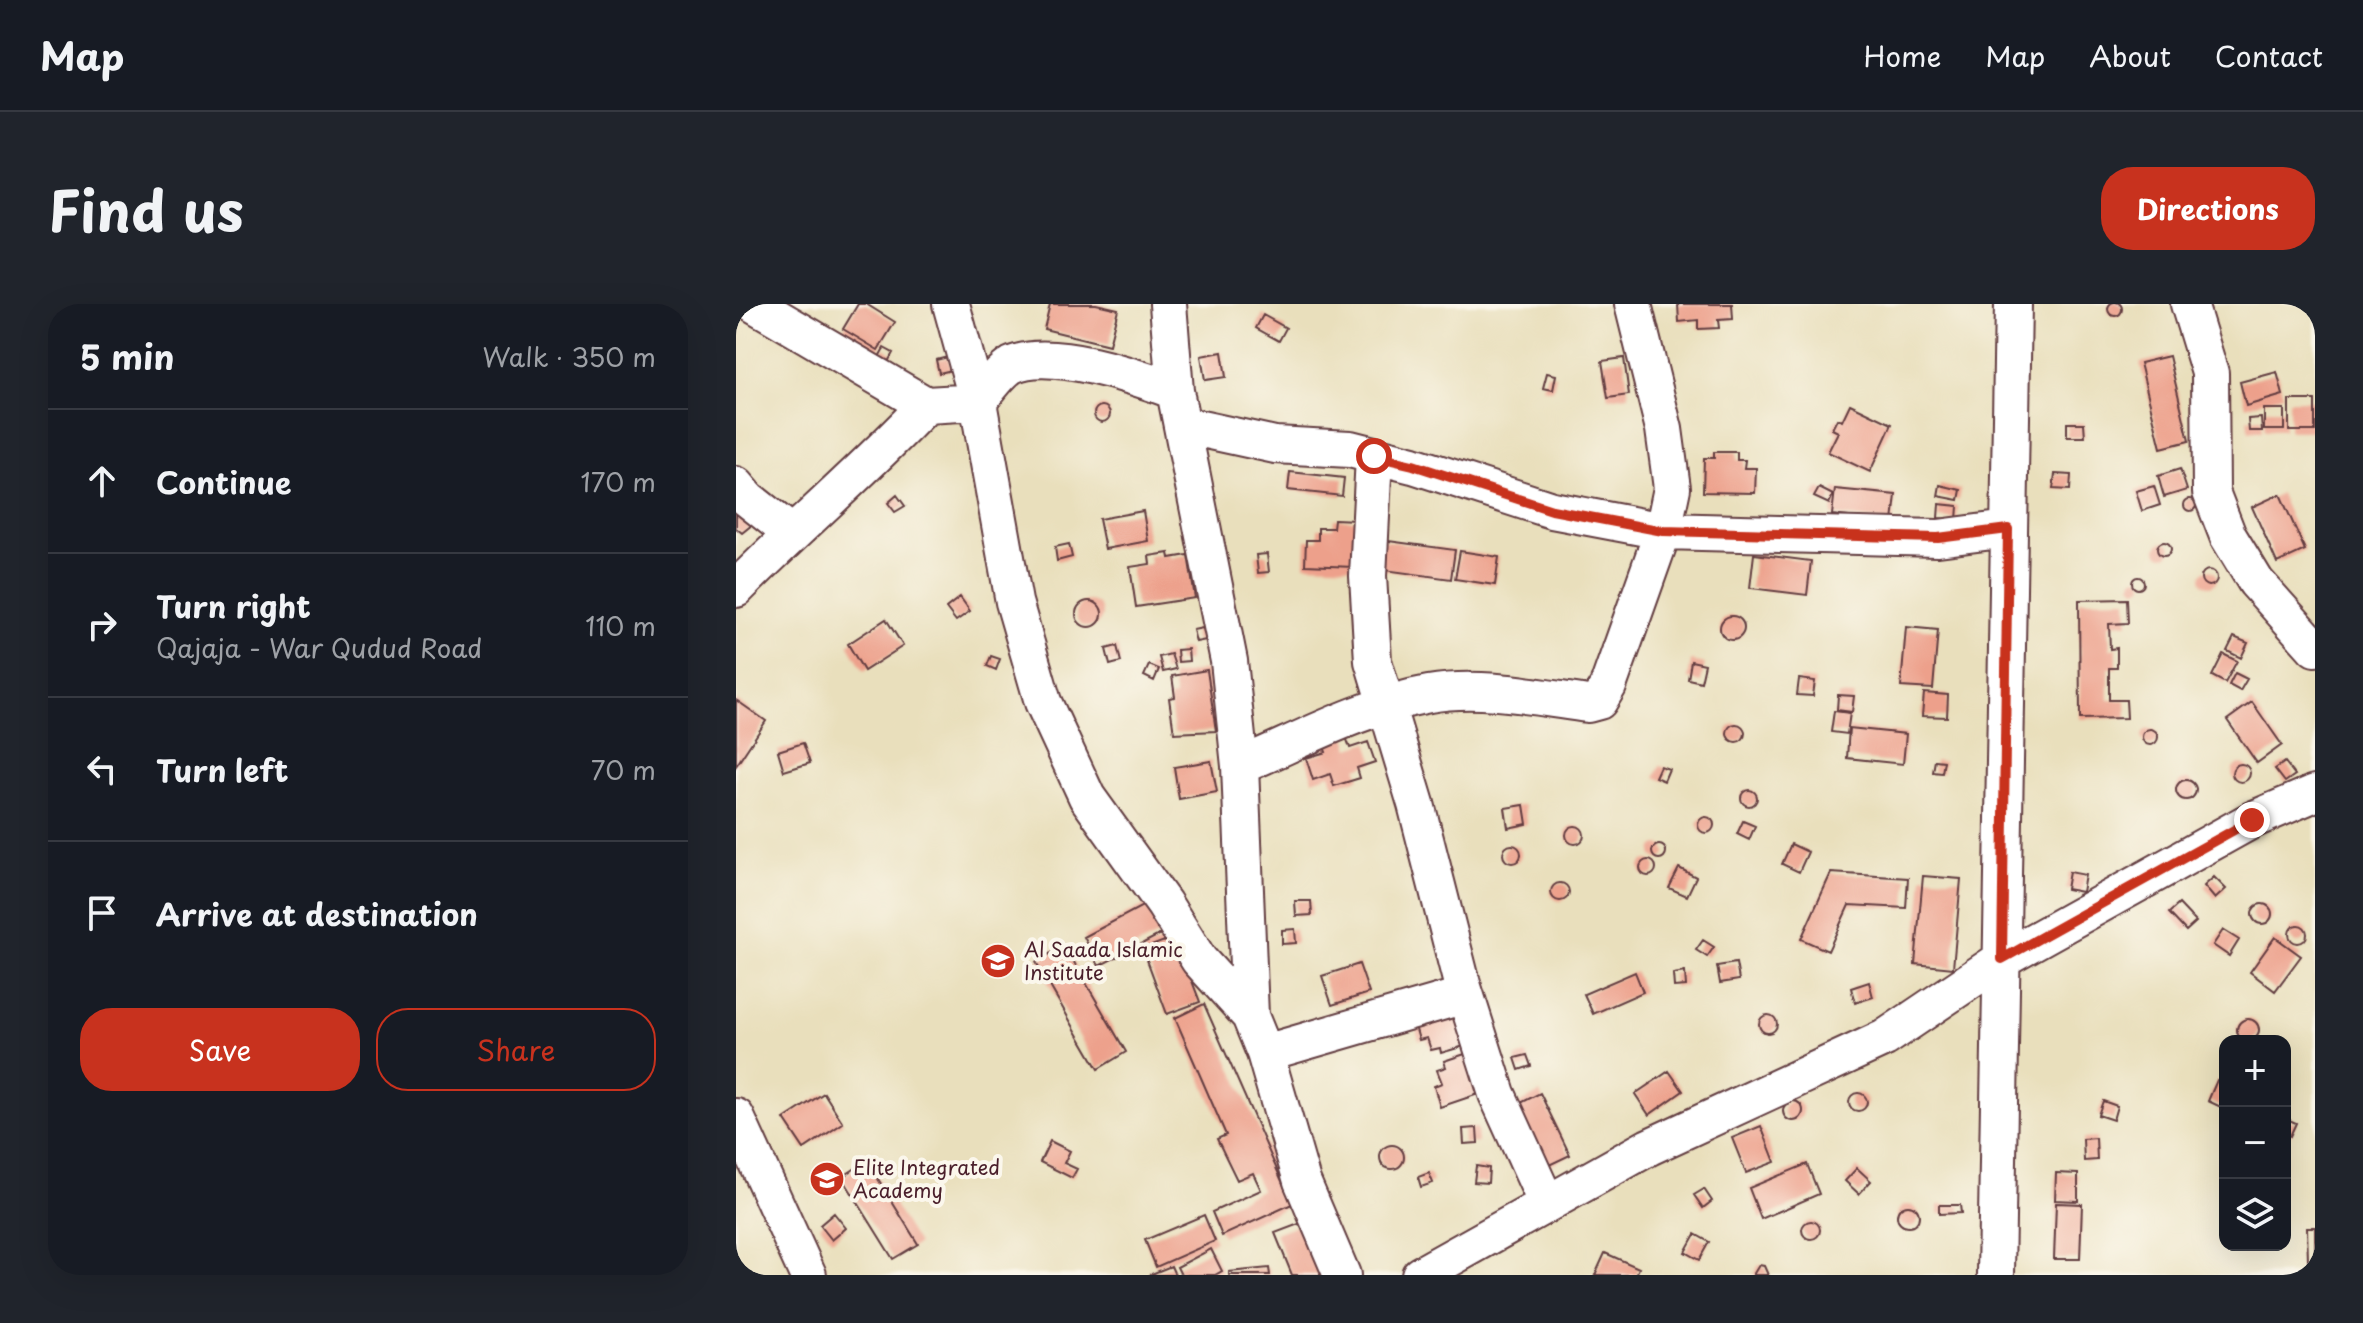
<!DOCTYPE html>
<meta charset="utf-8">
<style>
body{margin:0;font-family:"Playpen Sans",sans-serif;background:#20242c;color:#f1f3f6}
.controls{position:absolute;right:24px;bottom:24px;display:grid;overflow:hidden;border-radius:16px;box-shadow:0 8px 32px #0002}
.controls button{width:72px;height:72px;display:grid;place-items:center;padding:0;border:0;border-bottom:2px solid #363941;background:#171b24;color:#f1f3f6;font:40px sans-serif}
.stop{position:absolute;width:24px;height:24px;margin:-18px;border:6px solid #c8321e;border-radius:50%;background:#fff}
.stop.end{background:#c8321e;border-color:#fff;box-shadow:0 2px 8px #0008}
.list{margin:0;padding:0;list-style:none}
h2{display:flex;justify-content:space-between;align-items:center;height:104px;margin:0;padding:0 32px;font-size:34px}
h2 small{font-size:26px;font-weight:400;color:#9ea1a6}
.list li{display:grid;grid-template-columns:52px 1fr auto;gap:24px;align-items:center;box-sizing:border-box;height:144px;padding:0 32px;border-top:2px solid #363941}
.list b{display:block;font-size:30px;white-space:nowrap}
.list p{margin:0;font-size:26px;white-space:nowrap;color:#9ea1a6}
.list em{font-size:26px;font-style:normal;color:#9ea1a6}
.actions{display:flex;gap:16px;padding:24px 32px}
.actions a{flex:1;padding:18px 0;border:2px solid #c8321e;border-radius:32px;text-align:center;font-size:28px;color:#c8321e}
.actions .main{background:#c8321e;color:#fff}
.icon{flex:none;width:44px;height:44px;fill:none;stroke:currentColor;stroke-width:2;stroke-linecap:round;stroke-linejoin:round}
.map{position:relative;flex:none;width:1579px;height:971px;overflow:hidden;border-radius:32px}
header{display:flex;align-items:center;gap:48px;box-sizing:border-box;height:112px;padding:0 40px;background:#171b24;border-bottom:2px solid #363941}
header strong{font-size:38px}
nav{display:flex;gap:44px;margin-inline-start:auto;font-size:28px}
.intro{display:flex;align-items:center;justify-content:space-between;box-sizing:border-box;height:192px;padding:0 48px}
h1{margin:0;font-size:56px}
.button{padding:20px 36px;border-radius:32px;background:#c8321e;color:#fff;font-size:28px;font-weight:700}
main{display:flex;gap:48px;padding:0 48px}
aside{flex:1;background:#171b24;border-radius:32px;box-shadow:0 8px 32px #0002}
.map>svg:first-child{display:block}
</style>
<header>
<strong>Map</strong>
<nav><a>Home</a><a>Map</a><a>About</a><a>Contact</a></nav>
</header>
<div class="intro"><h1>Find us</h1><a class="button">Directions</a></div>
<main>
<aside>
<h2>5 min<small>Walk · 350 m</small></h2>
<ul class="list">
<li><svg class="icon" aria-label="ahead" viewBox="0 0 24 24"><path d="M12 20V5M6 11l6-6 6 6"/></svg><div><b>Continue</b></div><em>170 m</em></li>
<li><svg class="icon" aria-label="right" viewBox="0 0 24 24"><path d="M7 20v-9h11M14 6l5 5-5 5"/></svg><div><b>Turn right</b><p>Qajaja - War Qudud Road</p></div><em>110 m</em></li>
<li><svg class="icon" aria-label="left" viewBox="0 0 24 24"><path d="M17 20v-9H6M10 6l-5 5 5 5"/></svg><div><b>Turn left</b></div><em>70 m</em></li>
<li><svg class="icon" aria-label="arrive" viewBox="0 0 24 24"><path d="M6 21V4h12l-3 4 3 4H6"/></svg><div><b>Arrive at destination</b></div></li>
</ul>
<div class="actions"><a class="main">Save</a><a>Share</a></div>
</aside>
<div class="map">
<svg width="1579" height="971" viewBox="0 0 1579 971">
<rect width="100%" height="100%" fill="#fbf7ec"/>
<filter id="ink" filterUnits="userSpaceOnUse"><feTurbulence type="fractalNoise" baseFrequency=".0125" numOctaves="2"/><feDisplacementMap in="SourceGraphic" scale="16" xChannelSelector="R" yChannelSelector="G"/><feConvolveMatrix kernelMatrix="1 2 1 2 8 2 1 2 1" color-interpolation-filters="sRGB"/></filter>
<filter id="wash" filterUnits="userSpaceOnUse"><feTurbulence type="fractalNoise" baseFrequency=".006" numOctaves="4" result="noise"/><feDisplacementMap in="SourceGraphic" scale="32" xChannelSelector="R" yChannelSelector="G"/><feGaussianBlur stdDeviation="1.8" result="paint"/><feColorMatrix in="noise" values="0 0 0 0 0 0 0 0 0 0 0 0 0 0 0 0 0 1.4 0 .05"/><feComposite in="paint" operator="in"/></filter>
<g filter="url(#wash)">
<rect width="100%" height="100%" fill="#e9dfbc"/>
<g id="blocks">
<path fill="#eda08b" d="M1372 5a7 7 0 1 1 14 0a7 7 0 1 1-14 0Z
M122 0H130L159 18 142 46 107 25Z
M314 0H360L382 5 373 41 308 25Z
M942 0H996L997 15 982 16 983 24 962 25V16L943 18Z
M527 11 550 24 543 37 520 24Z
M148 44 157 49 152 58 143 53Z
M486 48 490 73 469 76 465 52Z
M1433 52 1453 137 1425 144 1404 59Z
M212 53 216 66 203 69 200 56Z
M888 54 893 91 872 94 866 57Z
M1541 68 1547 91 1510 102 1504 78Z
M811 69 820 71 817 86 807 84Z
M1553 96H1579V127H1553Z
M1114 100 1156 120 1134 168 1092 148 1102 128 1096 125 1101 115 1106 117Z
M358 110a8 8 0 1 1 16 0a8 8 0 1 1-16 0Z
M1528 105H1548V126H1528Z
M1525 114 1526 127H1513L1512 115Z
M1331 119H1348L1349 133H1331Z
M978 148H1001V156H1009L1008 164H1020L1019 189 967 188 968 154H978Z
M1444 165 1451 186 1428 193 1422 172Z
M554 168 608 174 606 192 552 186Z
M1319 170 1335 171 1334 186 1317 185Z
M1204 181 1225 186 1223 196 1202 192Z
M1418 182 1424 201 1406 207 1400 187Z
M1083 184 1097 191 1093 200 1078 193Z
M1099 185 1160 191 1157 218 1096 211Z
M1544 190 1569 246 1541 259 1516 203Z
M161 191 169 202 159 208 152 199Z
M1448 201a6 6 0 1 1 12 0a6 6 0 1 1-12 0Z
M0 197 17 220 6 229 0 224Z
M1203 200 1222 202 1221 216 1202 214Z
M407 207 412 237 369 245 363 215Z
M598 215 620 216 618 263 569 261 570 236H582V224H597Z
M645 236 719 246 715 275 641 265Z
M1421 245a7 7 0 1 1 14 0a7 7 0 1 1-14 0Z
M333 240 336 253 321 257 319 243Z
M724 247 763 253 759 281 719 275Z
M433 249 434 254 452 251 459 294 400 303 394 263 414 260 413 252Z
M531 250 533 268 522 269 520 251Z
M1018 250 1075 257 1071 291 1014 284Z
M1465 274a8 8 0 1 1 16 0a8 8 0 1 1-16 0Z
M1396 279a6 6 0 1 1 12 0a6 6 0 1 1-12 0Z
M224 293 234 307 220 317 210 304Z
M1391 295 1392 319 1373 320 1374 345 1381 344V364H1373V396H1390L1391 414 1344 415 1343 296Z
M340 310a13 13 0 1 1 26 0a13 13 0 1 1-26 0Z
M984 324a12 12 0 1 1 24 0a12 12 0 1 1-24 0Z
M150 315 167 342 128 367 112 340Z
M1170 323 1202 326 1197 385 1165 383Z
M467 324 470 336 460 338 457 326Z
M1498 333 1512 339 1505 354 1491 347Z
M381 342 385 358 374 361 370 345Z
M452 345 453 357 442 358 441 346Z
M435 350 440 365 427 368 423 353Z
M1487 350 1501 357 1489 379 1476 372Z
M255 352 264 355 260 366 251 362Z
M955 357 969 360 965 378 952 375Z
M413 361 423 365 418 377 408 372Z
M471 366 480 427 438 429 433 394 439 393 436 372Z
M1499 369 1511 375 1504 387 1493 381Z
M1063 375 1079 377 1077 392 1061 391Z
M1188 389 1212 391 1211 413 1186 412Z
M1102 391 1118 392 1116 408 1101 406Z
M0 396 30 417 0 462Z
M1516 398 1546 441 1521 459 1491 416Z
M1098 407 1114 409 1111 430 1095 428Z
M991 429a9 9 0 1 1 18 0a9 9 0 1 1-18 0Z
M1113 424 1170 430 1167 460 1111 454Z
M1406 433a8 8 0 1 1 16 0a8 8 0 1 1-16 0Z
M610 433 614 444 632 438 639 458 621 464 624 474 598 482 594 470 577 476 570 454 590 448 587 440Z
M67 439 74 459 48 467 42 447Z
M1199 456 1208 457 1206 469 1197 468Z
M475 457 481 488 443 495 438 463Z
M1549 458 1559 471 1549 478 1539 465Z
M1496 469a9 9 0 1 1 18 0a9 9 0 1 1-18 0Z
M924 462 933 465 928 477 919 473Z
M1440 486a10 10 0 1 1 20 0a10 10 0 1 1-20 0Z
M1005 494a8 8 0 1 1 16 0a8 8 0 1 1-16 0Z
M788 501 791 520 772 524 769 504Z
M962 521a8 8 0 1 1 16 0a8 8 0 1 1-16 0Z
M1007 517 1019 522 1013 536 1001 530Z
M830 531a9 9 0 1 1 18 0a9 9 0 1 1-18 0Z
M1055 540 1072 548 1063 568 1046 560Z
M767 550a9 9 0 1 1 18 0a9 9 0 1 1-18 0Z
M916 548a7 7 0 1 1 14 0a7 7 0 1 1-14 0Z
M904 564a8 8 0 1 1 16 0a8 8 0 1 1-16 0Z
M943 564 960 573 951 592 933 584Z
M1333 568 1349 571 1346 588 1330 585Z
M1095 569 1172 574 1170 604 1113 601 1092 647 1065 635Z
M1187 572 1225 575 1217 664 1179 660Z
M1478 573 1490 585 1479 595 1468 582Z
M815 588a9 9 0 1 1 18 0a9 9 0 1 1-18 0Z
M559 597H575L576 611 560 612Z
M412 599 427 629 363 662 348 633Z
M1516 610a10 10 0 1 1 20 0a10 10 0 1 1-20 0Z
M1443 600 1460 618 1450 627 1433 609Z
M1553 630a9 9 0 1 1 18 0a9 9 0 1 1-18 0Z
M559 625 560 639 546 640V626Z
M1487 626 1503 636 1493 652 1477 641Z
M439 633 464 698 431 710 407 645Z
M1539 633 1565 652 1539 687 1514 668Z
M967 636 978 643 971 653 960 646Z
M328 641 390 748 362 765 300 658Z
M1000 659 1003 676 984 679 981 662Z
M623 660 633 689 596 701 586 672Z
M899 668 907 688 857 710 848 690Z
M949 668 950 682 938 683 937 670Z
M1133 678 1137 693 1119 699 1115 684Z
M468 700 556 900 486 932 476 908 525 886 517 869 501 876 481 835 490 831 439 714Z
M723 701 735 740 705 749 704 744 695 746 691 734 683 736 677 715Z
M1023 720a9 9 0 1 1 18 0a9 9 0 1 1-18 0Z
M1501 726a11 11 0 1 1 22 0a11 11 0 1 1-22 0Z
M738 747 751 787 704 803 698 782 706 779 701 766 710 763 708 757Z
M791 751 795 762 783 766 779 754Z
M933 767 947 787 913 811 899 790Z
M1481 776 1489 780V805L1472 797Z
M88 789 107 819 68 845 48 815Z
M804 789 834 851 809 863 779 802Z
M1113 798a9 9 0 1 1 18 0a9 9 0 1 1-18 0Z
M1367 797 1381 802 1377 816 1362 811Z
M1047 807a10 10 0 1 1 20 0a10 10 0 1 1-20 0Z
M1549 814 1560 819 1554 832 1549 829Z
M1025 822 1039 858 1010 869 996 834Z
M741 824 742 839 728 840 727 825Z
M1360 834 1361 856 1348 857 1347 835Z
M314 837 334 847 328 859 341 865 336 874 304 858Z
M644 853a12 12 0 1 1 24 0a12 12 0 1 1-24 0Z
M131 857 182 940 157 955 106 873Z
M1071 860 1083 890 1025 915 1013 884Z
M740 862 753 864 752 879 738 878Z
M1121 864 1135 877 1123 890 1109 877Z
M693 869 697 879 685 883 682 873Z
M1320 869 1342 870V897L1319 896Z
M968 885 976 897 967 904 958 891Z
M1320 899 1346 900 1344 955H1318Z
M1161 912a11 11 0 1 1 22 0a11 11 0 1 1-22 0Z
M1203 901H1224L1225 909 1203 910Z
M98 909 110 924 96 936 84 921Z
M468 911 479 937 420 963 409 936Z
M1066 926a9 9 0 1 1 18 0a9 9 0 1 1-18 0Z
M568 918 589 971H556L539 929Z
M1571 923H1579V957H1572Z
M959 930 973 938 963 956 949 948Z
M475 945 486 967 479 971H445L441 963Z
M869 949 903 964 900 971H859Z
M1023 961 1028 962 1032 971H1017Z
M435 962 439 971H413Z
M533 964 534 971H493V968Z"/>
</g>
</g>
<g filter="url(#ink)">
<use href="#blocks" fill-opacity="0" stroke="#623c41" stroke-width="2"/>
<g fill="none" stroke-linecap="round" stroke-linejoin="round">
<defs>
<path id="minor" d="M18 0 190 101
M215 0 242 98 278 298 307 398 351 493 428 600 463 656 514 712 529 749 566 877 606 971
M432 0 439 87 493 357 504 462 514 712
M1453 0 1474 69 1475 188 1492 232 1520 278 1579 344
M447 121 539 141 614 145 677 161 816 206 927 227 1202 234 1272 225
M638 152 632 272 637 357 680 500 726 680 761 790 811 900
M0 181 12 195 55 229
M0 285C62 222 129 166 190 101L242 98C251 87 264 68 276 61 313 43 402 73 439 87
M504 462C565 436 627 402 693 390 744 381 801 393 852 400L863 397 872 382 927 227 936 184 928 125 897 0
M529 749 729 691
M0 813 72 971
M684 971 913 843 1149 734 1266 655 1516 516 1579 489
M1260 971 1277 0"/>
</defs>
<use href="#minor" stroke="#623c41" stroke-width="40"/>
<use href="#minor" stroke="#fff" stroke-width="36"/>
</g>
</g>
<g fill="none" stroke-linecap="round" stroke-linejoin="round" filter="url(#ink)">
<path stroke="#c8321e" stroke-width="10" d="M638 152 677 161 816 206 927 227 1202 234 1272 225 1266 655 1516 516"/>
</g>
<defs>
<symbol id="school-disc" viewBox="-11 -11 22 22"><circle r="9.5" fill="#c8321e" stroke="#fbf7ec"/><path d="M0-5L7-2L0 1L-7-2ZM-4 1L0 2.5L4 1V4Q0 6-4 4Z" fill="#fff"/></symbol>
</defs>
<g fill-rule="evenodd">
<use href="#school-disc" x="242" y="637" width="40" height="40"/>
<use href="#school-disc" x="71" y="855" width="40" height="40"/>
</g>
<g text-anchor="middle" stroke-width="8" stroke-linejoin="round" paint-order="stroke">
<g font-size="20" fill="#4a1f2b" stroke="#fbf7ec" text-anchor="start">
<text x="288" y="653">Al Saada Islamic<tspan x="288" dy="23">Institute</tspan></text>
<text x="117" y="871">Elite Integrated<tspan x="117" dy="23">Academy</tspan></text>
</g>
</g>
</svg>
<div class="controls">
<button>+</button>
<button>−</button>
<button><svg class="icon" aria-label="layers" viewBox="0 0 24 24"><path d="M12 4l9 5-9 5-9-5zM3 14l9 5 9-5"/></svg></button>
</div>
<div class="stop" style="left:638px;top:152px"></div>
<div class="stop end" style="left:1516px;top:516px"></div>
</div>
</main>
